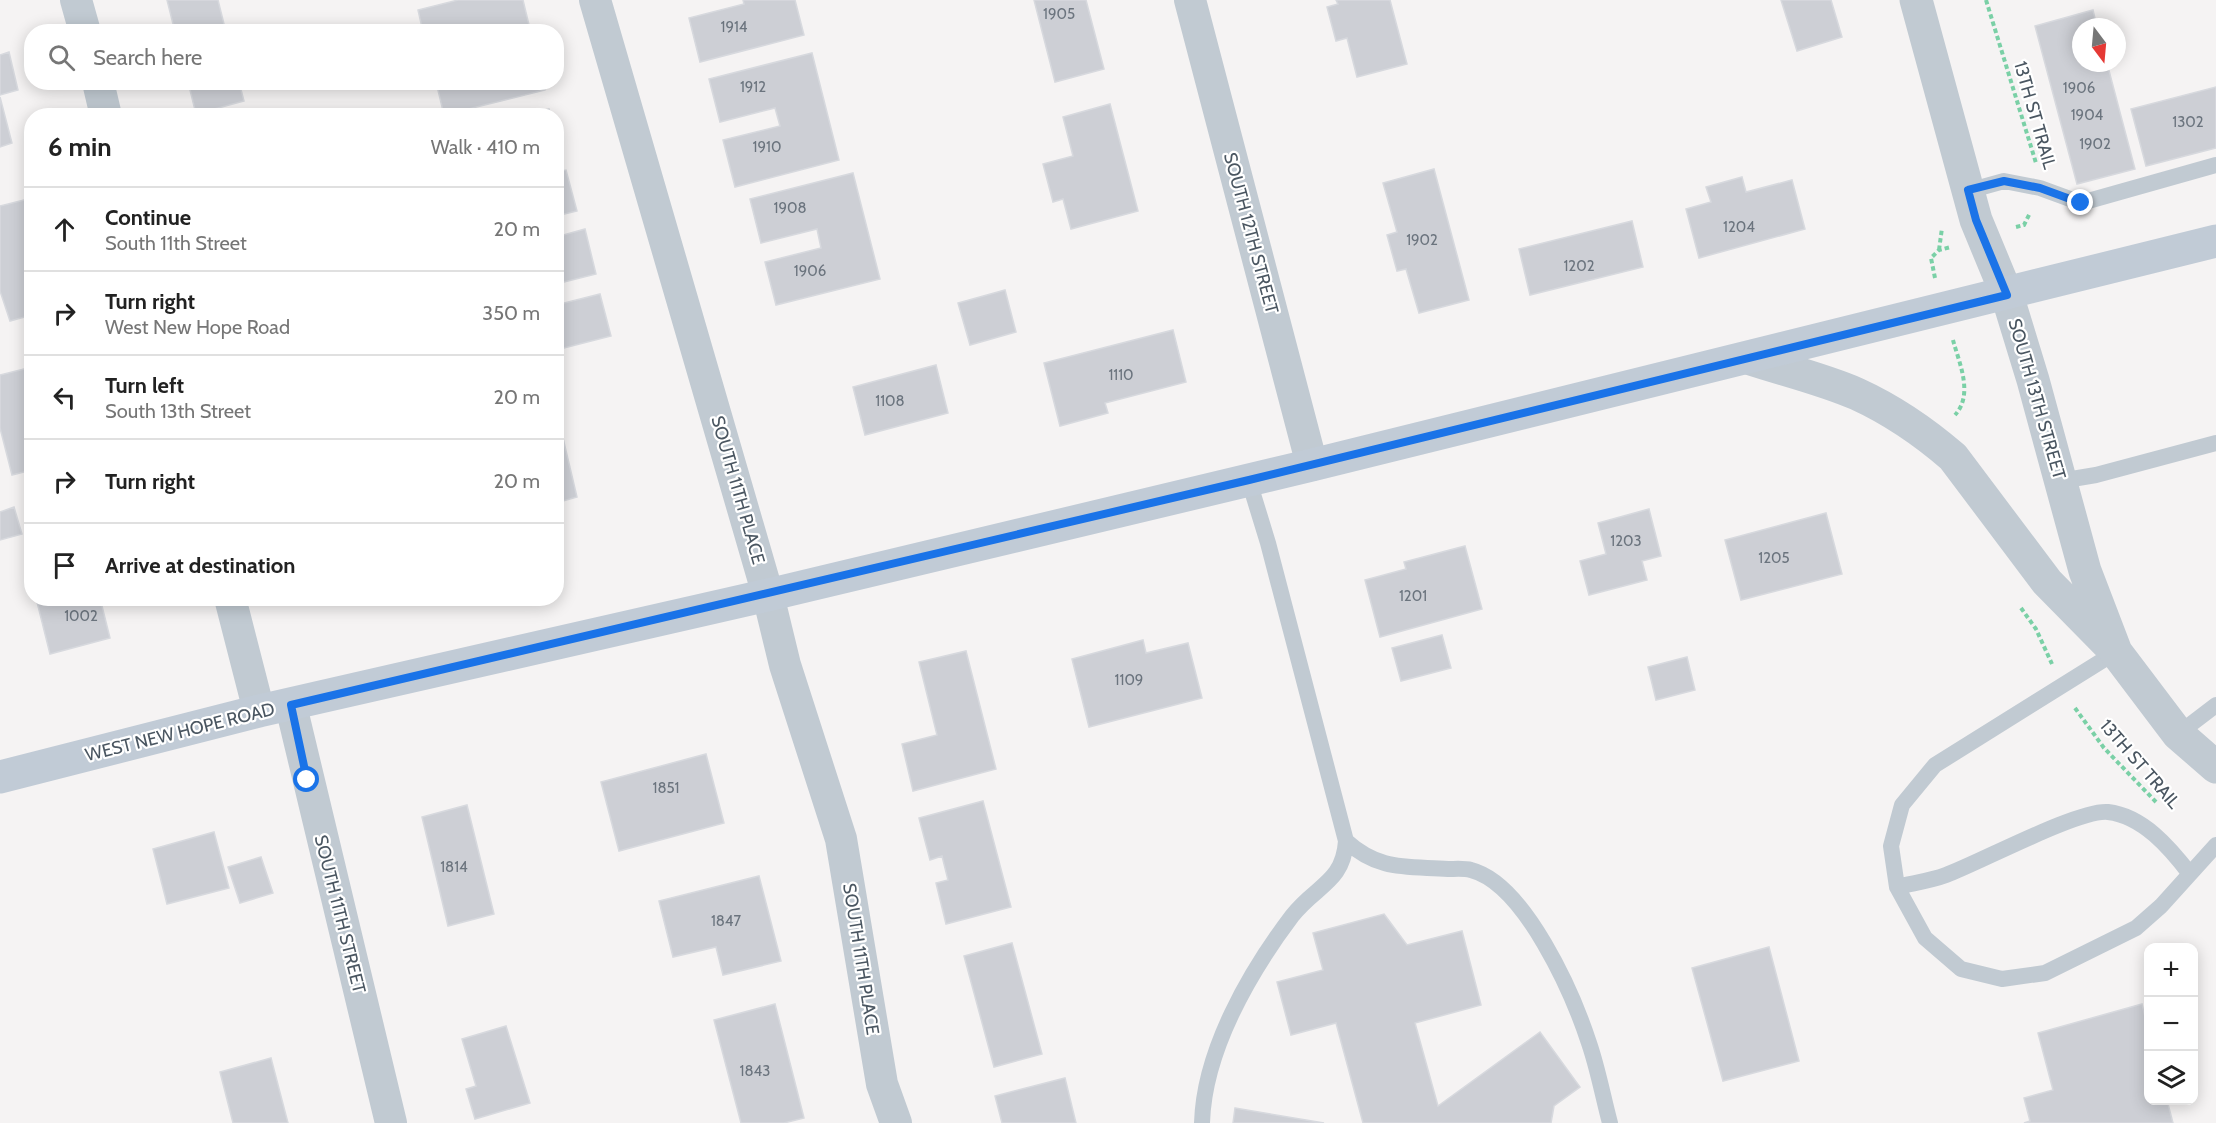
<!DOCTYPE html>
<meta charset="utf-8">
<style>
body{margin:0;font-family:Cabin,sans-serif;background:#f6f6f6;color:#222}
.controls{position:absolute;right:18px;bottom:18px;display:grid;overflow:hidden;border-radius:12px;box-shadow:0 3px 15px #0003}
.controls button{width:54px;height:54px;display:grid;place-items:center;padding:0;border:0;border-bottom:2px solid #e0e0e0;background:#fff;color:#222;font:30px sans-serif}
.compass{position:absolute;left:2072px;top:18px;width:54px;height:54px;border-radius:50%;background:#fff;box-shadow:0 3px 15px #0003;rotate:164deg}
.stop{position:absolute;width:18px;height:18px;margin:-14px;border:4px solid #1a73e8;border-radius:50%;background:#fff}
.stop.end{background:#1a73e8;border-color:#fff;box-shadow:0 2px 6px #0008}
.list{margin:0;padding:0;list-style:none}
h2{display:flex;justify-content:space-between;align-items:center;height:78px;margin:0;padding:0 24px;font-size:26px}
h2 small{font-size:20px;font-weight:400;color:#767676}
.list li{display:grid;grid-template-columns:39px 1fr auto;gap:18px;align-items:center;box-sizing:border-box;height:84px;padding:0 24px;border-top:2px solid #e0e0e0}
.list b{display:block;font-size:22px;white-space:nowrap}
.list p{margin:0;font-size:20px;white-space:nowrap;color:#767676}
.list em{font-size:20px;font-style:normal;color:#767676}
.icon{flex:none;width:33px;height:33px;fill:none;stroke:currentColor;stroke-width:2;stroke-linecap:round;stroke-linejoin:round}
.map{position:relative;flex:none;width:2216px;height:1123px;overflow:hidden}
.search{position:absolute;background:#fff;box-shadow:0 3px 15px #0003;left:24px;top:24px;width:540px;height:66px;display:flex;align-items:center;gap:15px;box-sizing:border-box;padding:0 21px;border-radius:24px;color:#767676;font-size:22px}
.panel{position:absolute;background:#fff;box-shadow:0 3px 15px #0003;left:24px;top:108px;width:540px;height:498px;border-radius:24px}
.map>svg:first-child{display:block}
</style>
<div class="map">
<svg width="2216" height="1123" viewBox="0 0 2216 1123">
<rect width="100%" height="100%" fill="#f5f3f3"/>
<path fill="#cdcfd5" stroke="#d7d9de" stroke-width="1.5" d="M167 0H218L226 32H175Z
M458 0H523L530 29 519 32H423L418 10Z
M743 0H795L804 35 700 62 689 18 744 4Z
M1034 0H1086L1104 69 1055 82Z
M1336 0H1390L1407 64 1357 77 1347 38 1336 41 1327 7 1338 4Z
M1781 0H1831L1842 37 1797 51Z
M2093 10 2097 27H2081V63H2107L2135 169 2077 184 2035 26Z
M9 52 18 90 0 95V55Z
M812 53 839 160 735 187 723 140 780 126 775 108 720 122 709 79Z
M188 82H239L244 101 196 114Z
M436 82H544L545 90 444 115Z
M2216 87V148L2146 166 2131 109Z
M0 97 12 143 0 147Z
M1110 104 1138 211 1071 229 1063 199 1053 202 1043 164 1073 156 1063 117Z
M549 109 551 116H523Z
M1434 169 1469 300 1419 313 1406 269 1397 271 1387 235 1397 232 1383 183Z
M566 170 577 211 556 216V172Z
M853 173 880 279 776 305 765 262 821 248 817 229 761 243 750 199Z
M1742 177 1746 192 1792 180 1805 229 1699 258 1686 209 1711 202 1706 187Z
M32 198V315L10 321 0 291V206Z
M1632 221 1643 267 1530 295 1519 249Z
M585 229 596 274 556 284V237Z
M1005 290 1016 332 970 345 958 303Z
M600 294 611 336 556 350V305Z
M1173 330 1186 382 1105 403 1108 413 1060 426 1044 363Z
M936 365 948 413 865 435 853 387Z
M32 367V470L12 475 0 428V375Z
M563 438 577 497 556 503V440Z
M14 507 22 534 0 540V512Z
M1649 509 1661 556 1642 561 1647 580 1589 595 1580 561 1606 554 1598 523Z
M1826 513 1842 574 1741 600 1725 540Z
M1465 546 1482 609 1380 637 1365 580 1406 569 1404 562Z
M51 598H100L110 638 50 654 37 602Z
M1442 635 1451 668 1401 681 1392 648Z
M1143 640 1146 653 1188 643 1202 698 1089 727 1072 659Z
M966 651 996 769 913 791 902 744 937 735 919 662Z
M1687 657 1695 690 1656 700 1648 667Z
M706 754 724 823 619 851 601 782Z
M983 801 1011 907 946 924 936 883 948 880 942 856 930 860 919 818Z
M467 805 494 914 448 926 422 817Z
M214 832 229 888 167 904 153 849Z
M261 857 273 893 240 903 228 867Z
M759 876 781 961 723 975 716 947 673 957 659 901Z
M1384 914 1407 945 1462 931 1481 1005 1415 1023 1438 1106 1540 1032 1580 1087 1554 1106 1551 1123H1363L1336 1023 1291 1035 1277 982 1323 970 1313 933Z
M1012 943 1042 1054 994 1067 964 956Z
M1769 947 1799 1061 1723 1081 1692 968Z
M775 1004 804 1118 784 1123H741L714 1020Z
M2142 1004 2148 1030V1100H2167L2173 1123H2024L2030 1121 2024 1098 2053 1090 2038 1033Z
M506 1026 530 1103 475 1119 466 1089 476 1086 462 1039Z
M271 1058 288 1123H233L220 1072Z
M1065 1078 1076 1123H1002L995 1096Z
M1235 1108 1324 1123H1233Z"/>
<g fill="none" stroke-linecap="round" stroke-linejoin="round">
<path stroke="#7ad0a6" stroke-width="4" stroke-dasharray="4.5 3" stroke-linecap="butt" d="M1986 0 2036 163
M2016 227 2024 225 2030 213
M1939 250 1942 228
M1935 278 1931 258 1939 250 1951 247
M1953 340C1959 363 1974 394 1955 415
M2021 608 2036 629 2052 664
M2075 708 2104 748 2156 802"/>
<path stroke="#c1cad2" stroke-width="16" d="M1968 191 2004 181 2040 188 2081 203 2216 165
M2060 481 2096 475 2216 443
M2116 652 1935 765 1902 805 1891 846 1897 887 1925 938 1961 969 2002 979 2045 973 2136 928 2161 906 2216 845
M2178 734 2216 705
M1346 841C1379 871 1406 866 1448 869 1455 869 1464 868 1471 870 1525 884 1573 994 1589 1043 1598 1069 1603 1097 1610 1123
M1897 887C1913 883 1930 881 1946 875 1979 863 2079 809 2108 812 2143 816 2170 848 2190 874
M1202 1123C1204 1051 1249 973 1292 916 1316 885 1343 883 1346 841L1268 543 1249 481"/>
<path stroke="#c1cad2" stroke-width="32" d="M76 0 85 32
M595 0 768 595 785 665 841 839 882 1084 896 1123
M1190 0 1312 465
M98 82 106 116
M230 598 259 711
M291 706 391 1123"/>
<path stroke="#c1cad2" stroke-width="33" d="M1916 0 1976 220 2007 295 2033 380 2085 571 2116 652 2178 734 2216 767
M1748 358C1784 370 1823 379 1857 394 1892 410 1924 432 1953 457L2047 582 2107 643"/>
<path stroke="#c1cbd6" stroke-width="33" d="M0 777 259 711 768 595 1312 465 2216 241"/>
</g>
<g fill="none" stroke-linecap="round" stroke-linejoin="round">
<path stroke="#1a73e8" stroke-width="8" d="M307 780 291 705 1249 480 2007 295 1976 220 1968 190 2004 181 2040 188 2081 203"/>
</g>
<g text-anchor="middle" stroke-width="4.5" stroke-linejoin="round" paint-order="stroke">
<g font-size="15" fill="#6b747e">
<text x="1059" y="19">1905</text>
<text x="734" y="32">1914</text>
<text x="753" y="92">1912</text>
<text x="2079" y="93">1906</text>
<text x="2087" y="120">1904</text>
<text x="2188" y="127">1302</text>
<text x="2095" y="149">1902</text>
<text x="767" y="152">1910</text>
<text x="790" y="213">1908</text>
<text x="1739" y="232">1204</text>
<text x="1422" y="245">1902</text>
<text x="1579" y="271">1202</text>
<text x="810" y="276">1906</text>
<text x="1121" y="380">1110</text>
<text x="890" y="406">1108</text>
<text x="1626" y="546">1203</text>
<text x="1774" y="563">1205</text>
<text x="1413" y="601">1201</text>
<text x="81" y="621">1002</text>
<text x="1129" y="685">1109</text>
<text x="666" y="793">1851</text>
<text x="454" y="872">1814</text>
<text x="726" y="926">1847</text>
<text x="755" y="1076">1843</text>
</g>
<g font-size="18" fill="#4a5661" stroke="#fff">
<text transform="translate(2035 115) rotate(74)" y="6">13TH ST TRAIL</text>
<text transform="translate(1251 233) rotate(75)" y="6">SOUTH 12TH STREET</text>
<text transform="translate(2037 399) rotate(74)" y="6">SOUTH 13TH STREET</text>
<text transform="translate(738 490) rotate(74)" y="6">SOUTH 11TH PLACE</text>
<text transform="translate(180 732) rotate(-14)" y="6">WEST NEW HOPE ROAD</text>
<text transform="translate(2140 764) rotate(49)" y="6">13TH ST TRAIL</text>
<text transform="translate(340 914) rotate(76)" y="6">SOUTH 11TH STREET</text>
<text transform="translate(861 959) rotate(81)" y="6">SOUTH 11TH PLACE</text>
</g>
</g>
</svg>
<div class="controls">
<button>+</button>
<button>−</button>
<button><svg class="icon" aria-label="layers" viewBox="0 0 24 24"><path d="M12 4l9 5-9 5-9-5zM3 14l9 5 9-5"/></svg></button>
</div>
<svg class="compass" viewBox="-18 -18 36 36"><path d="M0-13l5 13h-10z" fill="#e53935"/><path d="M0 13l5-13h-10z" fill="#767676"/></svg>
<div class="stop" style="left:307px;top:780px"></div>
<div class="stop end" style="left:2081px;top:203px"></div>
<div class="search"><svg class="icon" aria-label="search" viewBox="0 0 24 24"><circle cx="10" cy="10" r="6"/><path d="M15 15l6 6"/></svg>Search here</div>
<section class="panel">
<h2>6 min<small>Walk · 410 m</small></h2>
<ul class="list">
<li><svg class="icon" aria-label="ahead" viewBox="0 0 24 24"><path d="M12 20V5M6 11l6-6 6 6"/></svg><div><b>Continue</b><p>South 11th Street</p></div><em>20 m</em></li>
<li><svg class="icon" aria-label="right" viewBox="0 0 24 24"><path d="M7 20v-9h11M14 6l5 5-5 5"/></svg><div><b>Turn right</b><p>West New Hope Road</p></div><em>350 m</em></li>
<li><svg class="icon" aria-label="left" viewBox="0 0 24 24"><path d="M17 20v-9H6M10 6l-5 5 5 5"/></svg><div><b>Turn left</b><p>South 13th Street</p></div><em>20 m</em></li>
<li><svg class="icon" aria-label="right" viewBox="0 0 24 24"><path d="M7 20v-9h11M14 6l5 5-5 5"/></svg><div><b>Turn right</b></div><em>20 m</em></li>
<li><svg class="icon" aria-label="arrive" viewBox="0 0 24 24"><path d="M6 21V4h12l-3 4 3 4H6"/></svg><div><b>Arrive at destination</b></div></li>
</ul>
</section>
</div>
